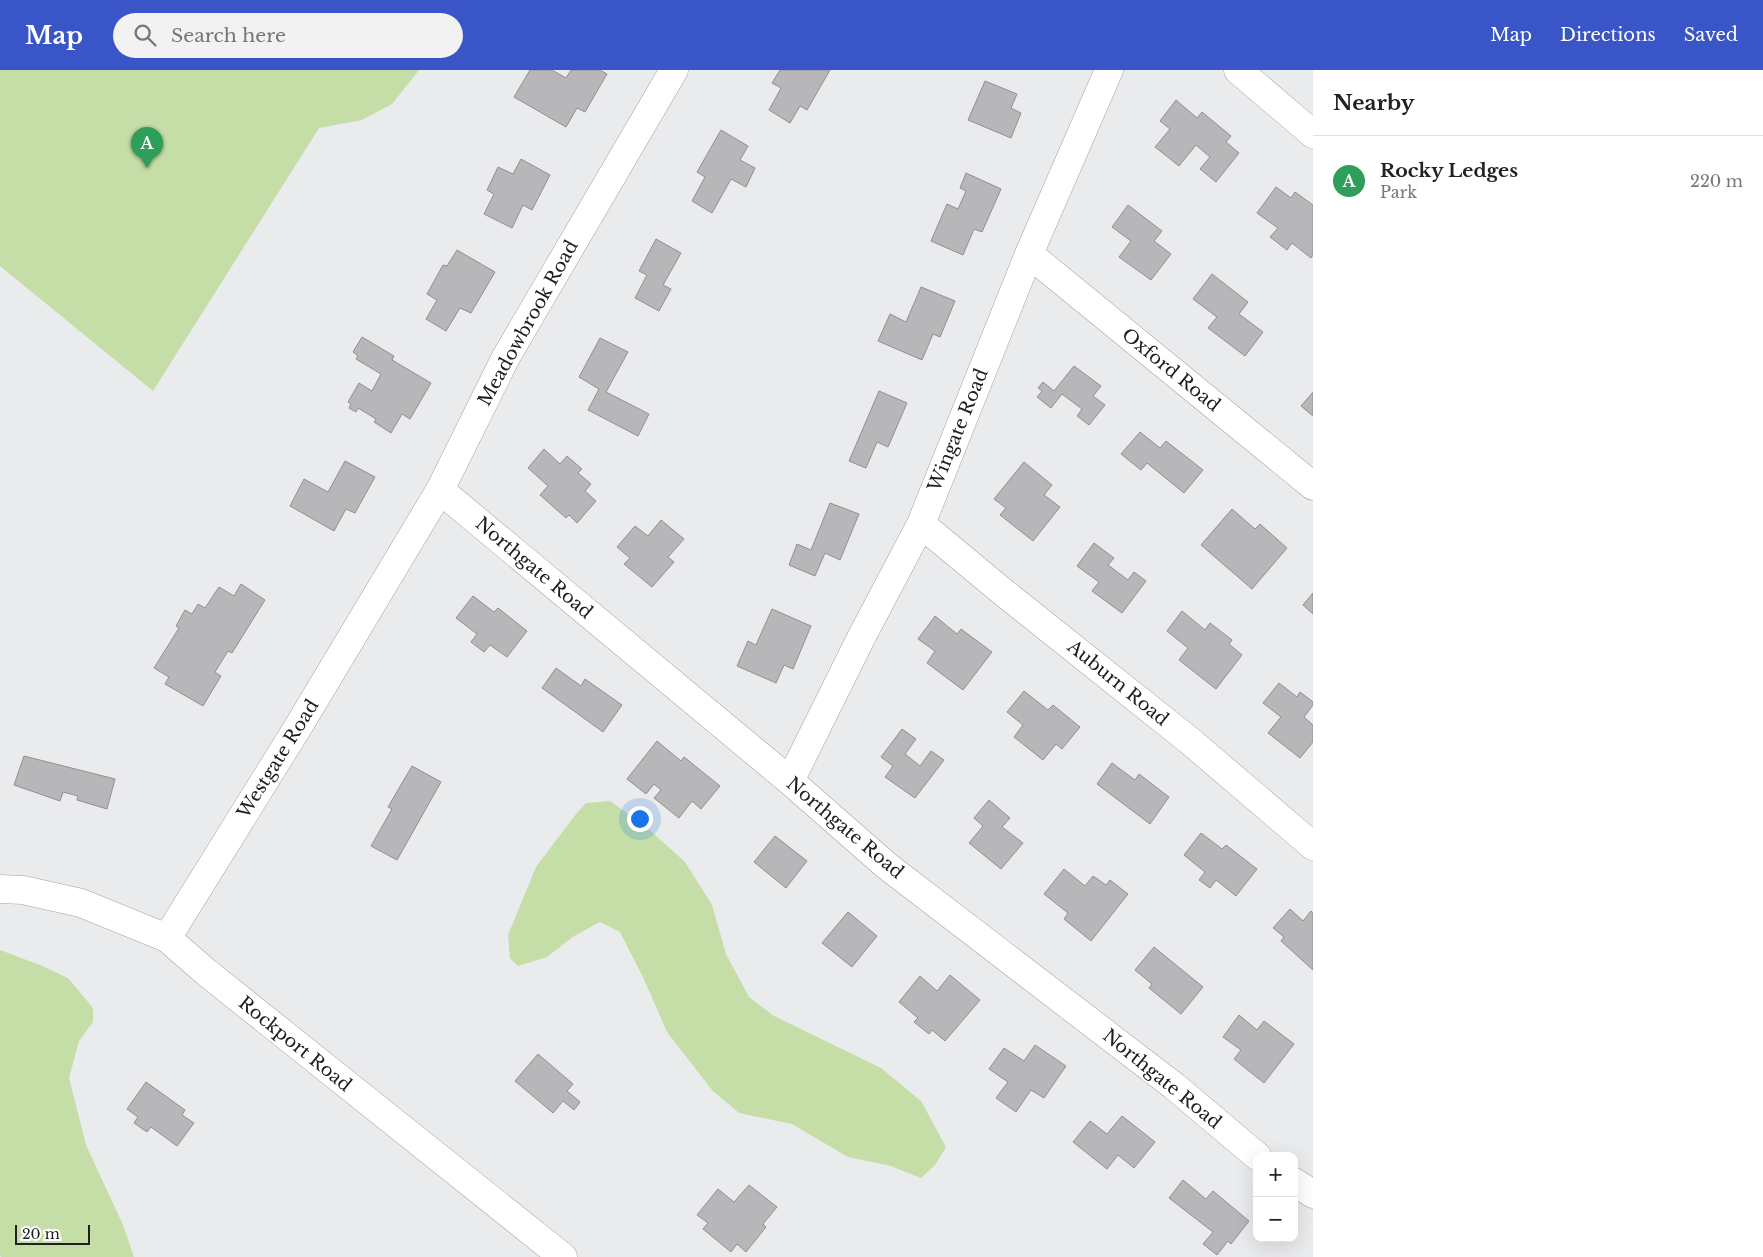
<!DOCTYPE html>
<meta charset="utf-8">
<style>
body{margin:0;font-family:"Libre Baskerville",serif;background:#f2f2f2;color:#222}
.controls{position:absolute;right:15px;bottom:15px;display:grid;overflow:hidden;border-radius:10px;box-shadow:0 5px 20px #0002}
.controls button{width:45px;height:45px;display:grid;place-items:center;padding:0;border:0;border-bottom:1px solid #e0e0e0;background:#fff;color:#222;font:25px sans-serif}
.scale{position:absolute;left:15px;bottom:12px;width:75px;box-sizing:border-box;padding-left:5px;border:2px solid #202021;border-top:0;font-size:14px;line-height:18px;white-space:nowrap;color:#202021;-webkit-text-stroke:4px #fff;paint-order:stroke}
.you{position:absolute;left:639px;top:748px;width:18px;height:18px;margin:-12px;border:4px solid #fff;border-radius:50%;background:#1a73e8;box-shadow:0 0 0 8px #1a73e833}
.badge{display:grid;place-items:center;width:32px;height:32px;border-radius:50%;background:#3a55c7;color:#fff;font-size:16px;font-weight:700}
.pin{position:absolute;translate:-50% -41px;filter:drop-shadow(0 1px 2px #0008)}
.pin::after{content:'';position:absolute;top:26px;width:18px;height:15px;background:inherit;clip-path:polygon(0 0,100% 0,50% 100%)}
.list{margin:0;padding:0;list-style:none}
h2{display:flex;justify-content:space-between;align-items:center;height:65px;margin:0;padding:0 20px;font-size:21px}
h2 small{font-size:16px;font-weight:400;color:#767676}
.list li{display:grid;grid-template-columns:32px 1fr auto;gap:15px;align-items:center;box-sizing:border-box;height:90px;padding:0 20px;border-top:1px solid #e0e0e0}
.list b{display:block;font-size:19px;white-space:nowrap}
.list p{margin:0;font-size:16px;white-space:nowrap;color:#767676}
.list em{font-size:16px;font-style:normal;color:#767676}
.icon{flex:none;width:28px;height:28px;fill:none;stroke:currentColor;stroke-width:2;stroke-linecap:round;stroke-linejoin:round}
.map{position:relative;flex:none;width:1313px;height:1187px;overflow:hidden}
header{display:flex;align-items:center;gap:30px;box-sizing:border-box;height:70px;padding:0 25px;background:#3a55c7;color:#fff}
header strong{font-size:24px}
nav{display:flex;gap:28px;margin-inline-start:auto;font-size:18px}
.search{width:350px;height:45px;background:#f2f2f2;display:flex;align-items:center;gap:12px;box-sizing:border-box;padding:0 18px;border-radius:28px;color:#767676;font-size:19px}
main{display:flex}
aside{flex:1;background:#fff}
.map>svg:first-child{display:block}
</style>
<header>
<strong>Map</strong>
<div class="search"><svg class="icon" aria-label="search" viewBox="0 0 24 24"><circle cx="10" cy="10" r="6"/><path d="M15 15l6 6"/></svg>Search here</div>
<nav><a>Map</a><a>Directions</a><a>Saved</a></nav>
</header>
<main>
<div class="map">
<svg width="1313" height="1187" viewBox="0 0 1313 1187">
<rect width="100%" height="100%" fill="#eaebed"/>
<path fill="#c5dda6" d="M0 0H419L392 34 362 50 319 58 153 321 0 196Z
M610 731 645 756 685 792 712 835 726 884 749 927 774 946 881 998 921 1031 946 1077 935 1095 921 1108 891 1096 848 1087 792 1054 739 1043 712 1020 667 962 643 907 620 862 600 852 574 866 547 887 518 896 510 888 508 865 536 797 576 744 586 733Z
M0 880 40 895 68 908 93 938V952L79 971 69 1008 86 1075 123 1155 134 1187H1L0 1184Z"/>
<path fill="#b7b6b8" stroke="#908f91" d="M530 0H552L566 8 571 0H600L607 4 585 42 577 38 566 57 514 27Z
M780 0H830L807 40 800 36 790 53 769 40 781 18 772 13Z
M985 11 1017 24 1011 38 1021 43 1011 68 968 50Z
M1176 30 1197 48 1202 42 1231 66 1226 72 1239 83 1216 112 1200 99 1210 87 1196 75 1179 96 1155 77 1170 59 1160 51Z
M721 60 748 76 740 90 755 98 746 117 731 109 712 143 692 131 705 107 697 102Z
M521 89 550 105 532 140 523 135 512 158 484 144 494 124 487 120 498 97 513 104Z
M966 103 1001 119 982 162 974 159 963 185 931 171 947 134 958 139 966 121 960 118Z
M1276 117 1291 128 1295 122 1313 135V185L1311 188 1292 173 1287 180 1270 167 1278 158 1257 143Z
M1128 135 1162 161 1154 171 1171 184 1151 210 1119 187 1131 171 1112 157Z
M656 169 681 183 663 215 671 219 659 241 635 228 647 205 639 201Z
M457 180 495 202 471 243 460 238 446 261 426 249 437 230 427 224 443 195 447 196Z
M1212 204 1248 232 1239 244 1263 262 1245 286 1208 258 1217 247 1193 229Z
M921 217 955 231 940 267 933 264 922 290 878 271 890 244 906 252Z
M362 267 394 286 392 290 431 313 410 349 402 344 391 363 374 352 376 349 358 338 356 342 349 338 351 334 348 332 359 313 372 321 381 304 356 289 358 286 353 282Z
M600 268 628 282 606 322 649 344 638 366 588 340 599 319 579 307Z
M1074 296 1101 316 1093 326 1105 335 1089 355 1077 346 1082 339 1062 324 1051 338 1037 327 1042 321 1038 318 1043 312 1054 321Z
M879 321 907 333 888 377 877 372 866 398 849 391Z
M1313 322V346L1301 336Z
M1140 362 1160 378 1166 371 1203 400 1184 423 1147 393 1141 400 1121 384Z
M544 379 560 394 567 386 582 399 578 403 591 414 585 421 596 431 577 453 569 445 566 448 540 425 548 416 528 398Z
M345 391 375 407 355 443 346 439 334 461 290 436 304 409 328 422Z
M1024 392 1052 415 1044 425 1060 437 1033 471 1000 445 1006 438 994 429Z
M830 433 859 444 840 490 825 483 815 506 789 495 797 474 811 480Z
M1232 439 1255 459 1260 454 1287 478 1252 519 1201 475Z
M661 450 684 469 668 487 674 492 652 517 624 494 630 488 617 477 635 456 648 466Z
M1094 473 1114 488 1108 495 1128 510 1134 502 1146 511 1122 543 1092 521 1099 512 1077 496Z
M241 514 265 530 232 583 228 581 215 602 221 606 203 636 165 614 169 607 154 598 179 558 176 556 185 540 192 544 198 534 205 538 219 517 234 526Z
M1313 523V544L1303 535Z
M473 526 494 542 498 538 527 561 507 587 490 575 484 582 471 572 477 564 456 548Z
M772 539 811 556 793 599 784 595 776 613 737 596 748 571 756 575Z
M1182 541 1205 560 1210 553 1232 570 1229 574 1242 585 1216 619 1179 590 1188 578 1167 561Z
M935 546 957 564 961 559 992 582 963 620 927 593 935 581 918 569Z
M556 598 581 616 585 609 622 635 603 662 542 618Z
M1279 613 1297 627 1300 622 1313 632V635L1304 647 1313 655V672L1300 688 1268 663 1281 647 1263 633Z
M1024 621 1048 640 1053 635 1080 657 1062 679 1056 674 1043 690 1014 667 1023 655 1007 642Z
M902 659 916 669 905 684 920 696 931 681 944 690 915 728 885 707 893 696 881 687Z
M657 671 681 691 684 687 720 716 701 739 692 731 679 748 654 728 661 720 654 714 646 724 627 709Z
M24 686 115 709 107 739 77 730 78 726 63 722 60 731 14 715Z
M1112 693 1135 710 1139 704 1169 727 1150 754 1097 714Z
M412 696 441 712 397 790 371 776 392 739 388 737Z
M989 730 1010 748 1002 757 1023 773 1001 799 969 773 983 756 974 748Z
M1201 763 1222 779 1226 775 1257 799 1236 826 1216 810 1210 818 1199 810 1205 802 1184 785Z
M775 766 807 791 786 818 754 792Z
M1064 799 1085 816 1093 806 1106 815 1110 810 1128 824 1091 871 1064 849 1068 843 1044 824Z
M1290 839 1303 851 1311 841 1313 843V900L1281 871 1284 867 1273 858Z
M848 842 877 866 852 897 822 873Z
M1154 877 1203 917 1181 944 1149 918 1152 914 1135 900Z
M950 905 980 930 945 971 932 960 929 964 914 952 918 948 899 932 920 906 937 921Z
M1239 945 1257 960 1264 951 1294 974 1264 1013 1234 989 1241 980 1223 967Z
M1035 975 1066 996 1044 1028 1031 1020 1016 1042 996 1028 1008 1012 989 999 1004 978 1024 991Z
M538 984 573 1014 567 1021 580 1032 574 1040 563 1031 553 1043 515 1011Z
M146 1012 185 1040 182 1045 194 1053 177 1076 151 1057 147 1062 134 1053 138 1047 127 1039Z
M1122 1046 1155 1072 1134 1098 1118 1085 1107 1099 1073 1072 1090 1051 1107 1064Z
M1183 1110 1206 1129 1213 1121 1249 1151 1231 1174 1228 1171 1217 1185 1203 1174 1213 1162 1169 1128Z
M749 1115 777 1137 763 1154 766 1157 746 1182 737 1174 731 1182 703 1159 708 1153 697 1145 718 1119 734 1132Z"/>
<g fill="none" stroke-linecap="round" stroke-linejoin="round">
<defs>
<path id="minor" d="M1238 0 1313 64
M1029 184 1313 416
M440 420 790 711 887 796 1174 1016 1257 1086
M921 454 1003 522 1190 671 1313 776
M790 711 861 568 921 454 1029 184 1109 0
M0 819 23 820 81 833 167 868 206 902 563 1187
M167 868 298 657 440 420 506 287 674 0
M1294 1112 1313 1124"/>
</defs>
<use href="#minor" stroke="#a3a3a5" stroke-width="29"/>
<use href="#minor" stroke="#fff" stroke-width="28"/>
</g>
<g text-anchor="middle" stroke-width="4" stroke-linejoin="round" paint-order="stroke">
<g font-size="18" fill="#202021" stroke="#fff">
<text transform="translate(528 253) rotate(-61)" y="6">Meadowbrook Road</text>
<text transform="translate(1171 300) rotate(39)" y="6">Oxford Road</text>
<text transform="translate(958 360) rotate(-68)" y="6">Wingate Road</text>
<text transform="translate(534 498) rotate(40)" y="6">Northgate Road</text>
<text transform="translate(1118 613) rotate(39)" y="6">Auburn Road</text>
<text transform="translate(278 689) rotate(-58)" y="6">Westgate Road</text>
<text transform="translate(845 758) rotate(40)" y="6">Northgate Road</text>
<text transform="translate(295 974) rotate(39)" y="6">Rockport Road</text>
<text transform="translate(1162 1009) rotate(39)" y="6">Northgate Road</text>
</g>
</g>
</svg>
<div class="controls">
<button>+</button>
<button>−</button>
</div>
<div class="scale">20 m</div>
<div class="you"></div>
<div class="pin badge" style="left:147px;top:98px;background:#2e9e5b">A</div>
</div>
<aside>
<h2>Nearby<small></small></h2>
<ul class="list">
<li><span class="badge" style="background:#2e9e5b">A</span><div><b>Rocky Ledges</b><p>Park</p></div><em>220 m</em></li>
</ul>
</aside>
</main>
